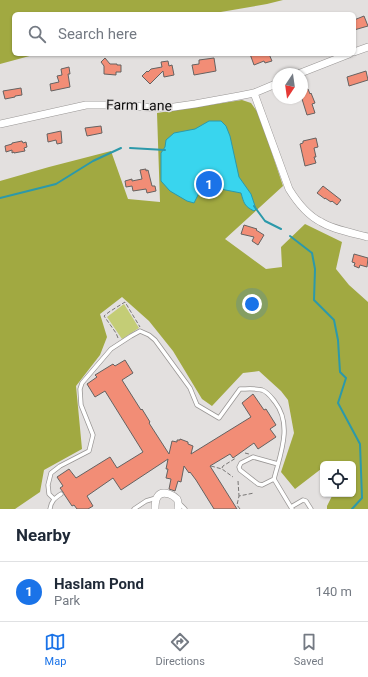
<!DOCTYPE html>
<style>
body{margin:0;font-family:Roboto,sans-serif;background:#f6f6f7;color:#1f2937}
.controls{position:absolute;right:12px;bottom:12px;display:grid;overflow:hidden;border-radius:6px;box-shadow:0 1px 3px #0004}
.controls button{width:36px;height:36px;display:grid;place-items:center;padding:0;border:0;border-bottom:1px solid #e0e1e3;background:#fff;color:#1f2937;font:20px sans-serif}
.compass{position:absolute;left:272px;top:68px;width:36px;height:36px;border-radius:50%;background:#fff;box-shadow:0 1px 3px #0004;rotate:193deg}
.you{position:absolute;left:252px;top:304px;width:14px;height:14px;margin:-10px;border:3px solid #fff;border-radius:50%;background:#1a73e8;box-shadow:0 0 0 6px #1a73e833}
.badge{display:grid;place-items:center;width:26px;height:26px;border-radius:50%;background:#1a73e8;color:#fff;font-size:13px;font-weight:700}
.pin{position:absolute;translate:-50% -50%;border:2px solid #fff;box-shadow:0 1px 4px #0006}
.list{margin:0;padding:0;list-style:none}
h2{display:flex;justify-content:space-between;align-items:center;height:52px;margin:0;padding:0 16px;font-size:17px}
h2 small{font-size:13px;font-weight:400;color:#747a83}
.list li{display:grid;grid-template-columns:26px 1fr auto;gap:12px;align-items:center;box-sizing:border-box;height:60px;padding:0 16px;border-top:1px solid #e0e1e3}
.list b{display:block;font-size:15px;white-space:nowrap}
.list p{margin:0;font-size:13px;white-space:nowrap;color:#747a83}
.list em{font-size:13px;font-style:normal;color:#747a83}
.icon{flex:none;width:22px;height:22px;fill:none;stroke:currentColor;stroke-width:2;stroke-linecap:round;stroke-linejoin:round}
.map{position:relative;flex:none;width:368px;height:509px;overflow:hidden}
.search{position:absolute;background:#fff;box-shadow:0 1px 3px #0004;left:12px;right:12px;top:12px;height:44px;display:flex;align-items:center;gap:10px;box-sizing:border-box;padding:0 14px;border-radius:6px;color:#747a83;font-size:15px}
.sheet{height:112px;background:#fff}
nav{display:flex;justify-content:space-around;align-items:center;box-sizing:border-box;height:56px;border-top:1px solid #e0e1e3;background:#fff;font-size:11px;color:#747a83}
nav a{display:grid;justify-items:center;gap:2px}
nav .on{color:#1a73e8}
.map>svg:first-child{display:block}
</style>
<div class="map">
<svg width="368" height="509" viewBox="0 0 368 509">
<rect width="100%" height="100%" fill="#e3e0df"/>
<path fill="#c4cd76" d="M124 304 139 328 122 339 107 317Z"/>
<path fill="#a1a941" d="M0 0H283L267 4 209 14H14V54H37L0 64Z
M242 100 251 103 259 114 283 186 225 239 266 269 282 267 281 247 305 224 342 242 336 269 349 285 368 302V509H327V506L333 494H353V464H323V470L321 469 295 489 281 472 294 433 288 400 281 391 259 371 243 373 212 406 202 399 173 351 149 321 122 297 100 314 107 337 100 355 76 386 82 449 44 470 40 492 15 509H0V181L49 167 111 151 128 199 160 202 157 113Z"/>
<path fill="#39d5ee" stroke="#2c99aa" d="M209 121H221L226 126 230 136 239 177 251 194 256 209 254 211C244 206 244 203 241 193L210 187 201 189 194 203 187 201 170 191 161 181V153L165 147 166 140 174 133 195 129Z"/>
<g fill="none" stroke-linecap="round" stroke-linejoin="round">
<path stroke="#2c99aa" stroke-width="2" d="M130 148 165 150
M0 198 56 184 93 161 121 148
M254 206 265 221 281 229
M290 236 312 253 315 269 314 300 334 320 338 340 340 372 346 378 338 403 360 444 362 498 352 509"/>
</g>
<path fill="#f28d76" stroke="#656261" d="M364 16 368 26 354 30V20Z
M250 54H269L272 61 265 63 264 61 254 65Z
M105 58 110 64H117V65H121V72H116V75L104 74V66L101 62Z
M214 58 216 71 194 75 192 65 199 64V60Z
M168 61 169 66 172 65 174 75 164 77 163 71 150 84 142 76 147 71 148 72 151 69 162 67 161 62Z
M69 67 70 74H68L70 87 51 91 50 84 59 82 57 76 62 75 61 69Z
M366 71 368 80 349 86 347 77Z
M21 88 22 95 15 96V97L5 99 3 91Z
M308 89 310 94 311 93 315 103 312 104 315 113 307 115 302 99V94L304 93 303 91Z
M101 126 102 133 87 136 85 128Z
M61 131 62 143 57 144 56 140 48 142 47 134Z
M316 138 318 147 314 148 316 157H314L316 163 305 166 300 144 303 143V141Z
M22 141 23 143 26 142 27 147 24 148 25 151 14 153V152L12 153V150L6 152 5 146 12 144V143Z
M146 169V171L148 170 152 186H155L156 191 147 193 146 189 133 191 132 186 126 187 125 181 132 179V181L142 179 140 170Z
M323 186 341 200 337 205 332 201 331 202 325 198V199L317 193Z
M244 225 257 229 256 230 264 235 258 245 252 241 254 237 241 234Z
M354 254 368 258 367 267 360 265 359 268 354 266 355 263 352 262Z
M125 360 133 373 122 380 141 410 142 409 150 422 149 423 169 454 172 441 177 442V440H180V439L188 442V444L193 446 191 454 251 417 242 403 253 394 264 410 266 409 276 425 270 429 276 437 258 449 254 443 233 458 230 454 210 466 237 509H214L196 480 190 472 189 473 184 466 181 482 178 481 175 491 169 489 171 479 166 478 168 469H166L168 459 121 490 113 478 87 496 93 506 88 509H77L74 505 72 506 64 494 63 492 60 488 63 486 57 477 69 469 76 478 110 457 117 468 143 452 105 391 95 397 87 384 97 377 95 375 113 364 115 366Z"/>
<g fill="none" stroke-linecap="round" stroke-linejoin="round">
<defs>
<path id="service" d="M274 479 262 485 258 484 240 470 239 467 241 463 253 457 278 464
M54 499 49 494 48 485 51 473 60 466 89 451 93 435 81 405 80 389 82 383 111 349 131 336 140 331 149 335 155 340 190 388 197 405 219 418 240 389C247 389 255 388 262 390 268 392 271 397 275 402 293 425 280 455 274 479L292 509
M179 503 185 509
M291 507 303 500 306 501 311 509
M50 509C51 501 55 498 61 494
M134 509 146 501 156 498"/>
<path id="minor" d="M354 52 368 47
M298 74 349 54
M254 93 289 189C297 202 307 215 321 222 334 230 353 233 368 237
M0 124 86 105H123L154 108H167L195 104 239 96 254 93 278 83
M155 509C155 500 157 490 169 494 172 495 175 497 177 499 179 502 178 506 178 509"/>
</defs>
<use href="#service" stroke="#999695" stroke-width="5"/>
<use href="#minor" stroke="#999695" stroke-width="8"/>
<path stroke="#787675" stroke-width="1" stroke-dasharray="4 2" stroke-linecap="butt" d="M118 338 116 333 104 316 109 312 125 302 140 327
M245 453 249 454
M211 466 222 469 233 477
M222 468 223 466 236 458
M238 481 239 496
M240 509 237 505 239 496 254 493"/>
<use href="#service" stroke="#fff" stroke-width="3.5"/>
<use href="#minor" stroke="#fff" stroke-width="7"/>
</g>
<g text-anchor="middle" stroke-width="3" stroke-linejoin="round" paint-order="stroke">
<g font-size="14" fill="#0d0c0c" stroke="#e3e0df">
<text transform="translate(139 105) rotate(1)" y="5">Farm Lane</text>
</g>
</g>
</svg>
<div class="controls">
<button><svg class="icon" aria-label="locate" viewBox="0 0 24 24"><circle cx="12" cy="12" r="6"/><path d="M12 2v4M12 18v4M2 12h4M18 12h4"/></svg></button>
</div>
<svg class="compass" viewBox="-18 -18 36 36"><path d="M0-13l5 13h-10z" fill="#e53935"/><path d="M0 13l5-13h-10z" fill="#747a83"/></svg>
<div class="you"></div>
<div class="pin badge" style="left:209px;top:184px">1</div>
<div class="search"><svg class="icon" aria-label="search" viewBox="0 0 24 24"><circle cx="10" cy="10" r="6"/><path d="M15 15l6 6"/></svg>Search here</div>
</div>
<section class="sheet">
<h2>Nearby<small></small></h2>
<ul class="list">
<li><span class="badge">1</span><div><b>Haslam Pond</b><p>Park</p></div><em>140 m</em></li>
</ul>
</section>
<nav>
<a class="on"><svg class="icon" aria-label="map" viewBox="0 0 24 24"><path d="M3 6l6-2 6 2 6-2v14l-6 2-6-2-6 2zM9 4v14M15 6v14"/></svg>Map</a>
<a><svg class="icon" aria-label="directions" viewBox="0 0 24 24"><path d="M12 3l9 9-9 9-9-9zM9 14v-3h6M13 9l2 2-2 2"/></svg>Directions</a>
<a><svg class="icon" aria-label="saved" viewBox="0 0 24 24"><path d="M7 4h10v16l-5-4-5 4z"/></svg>Saved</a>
</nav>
